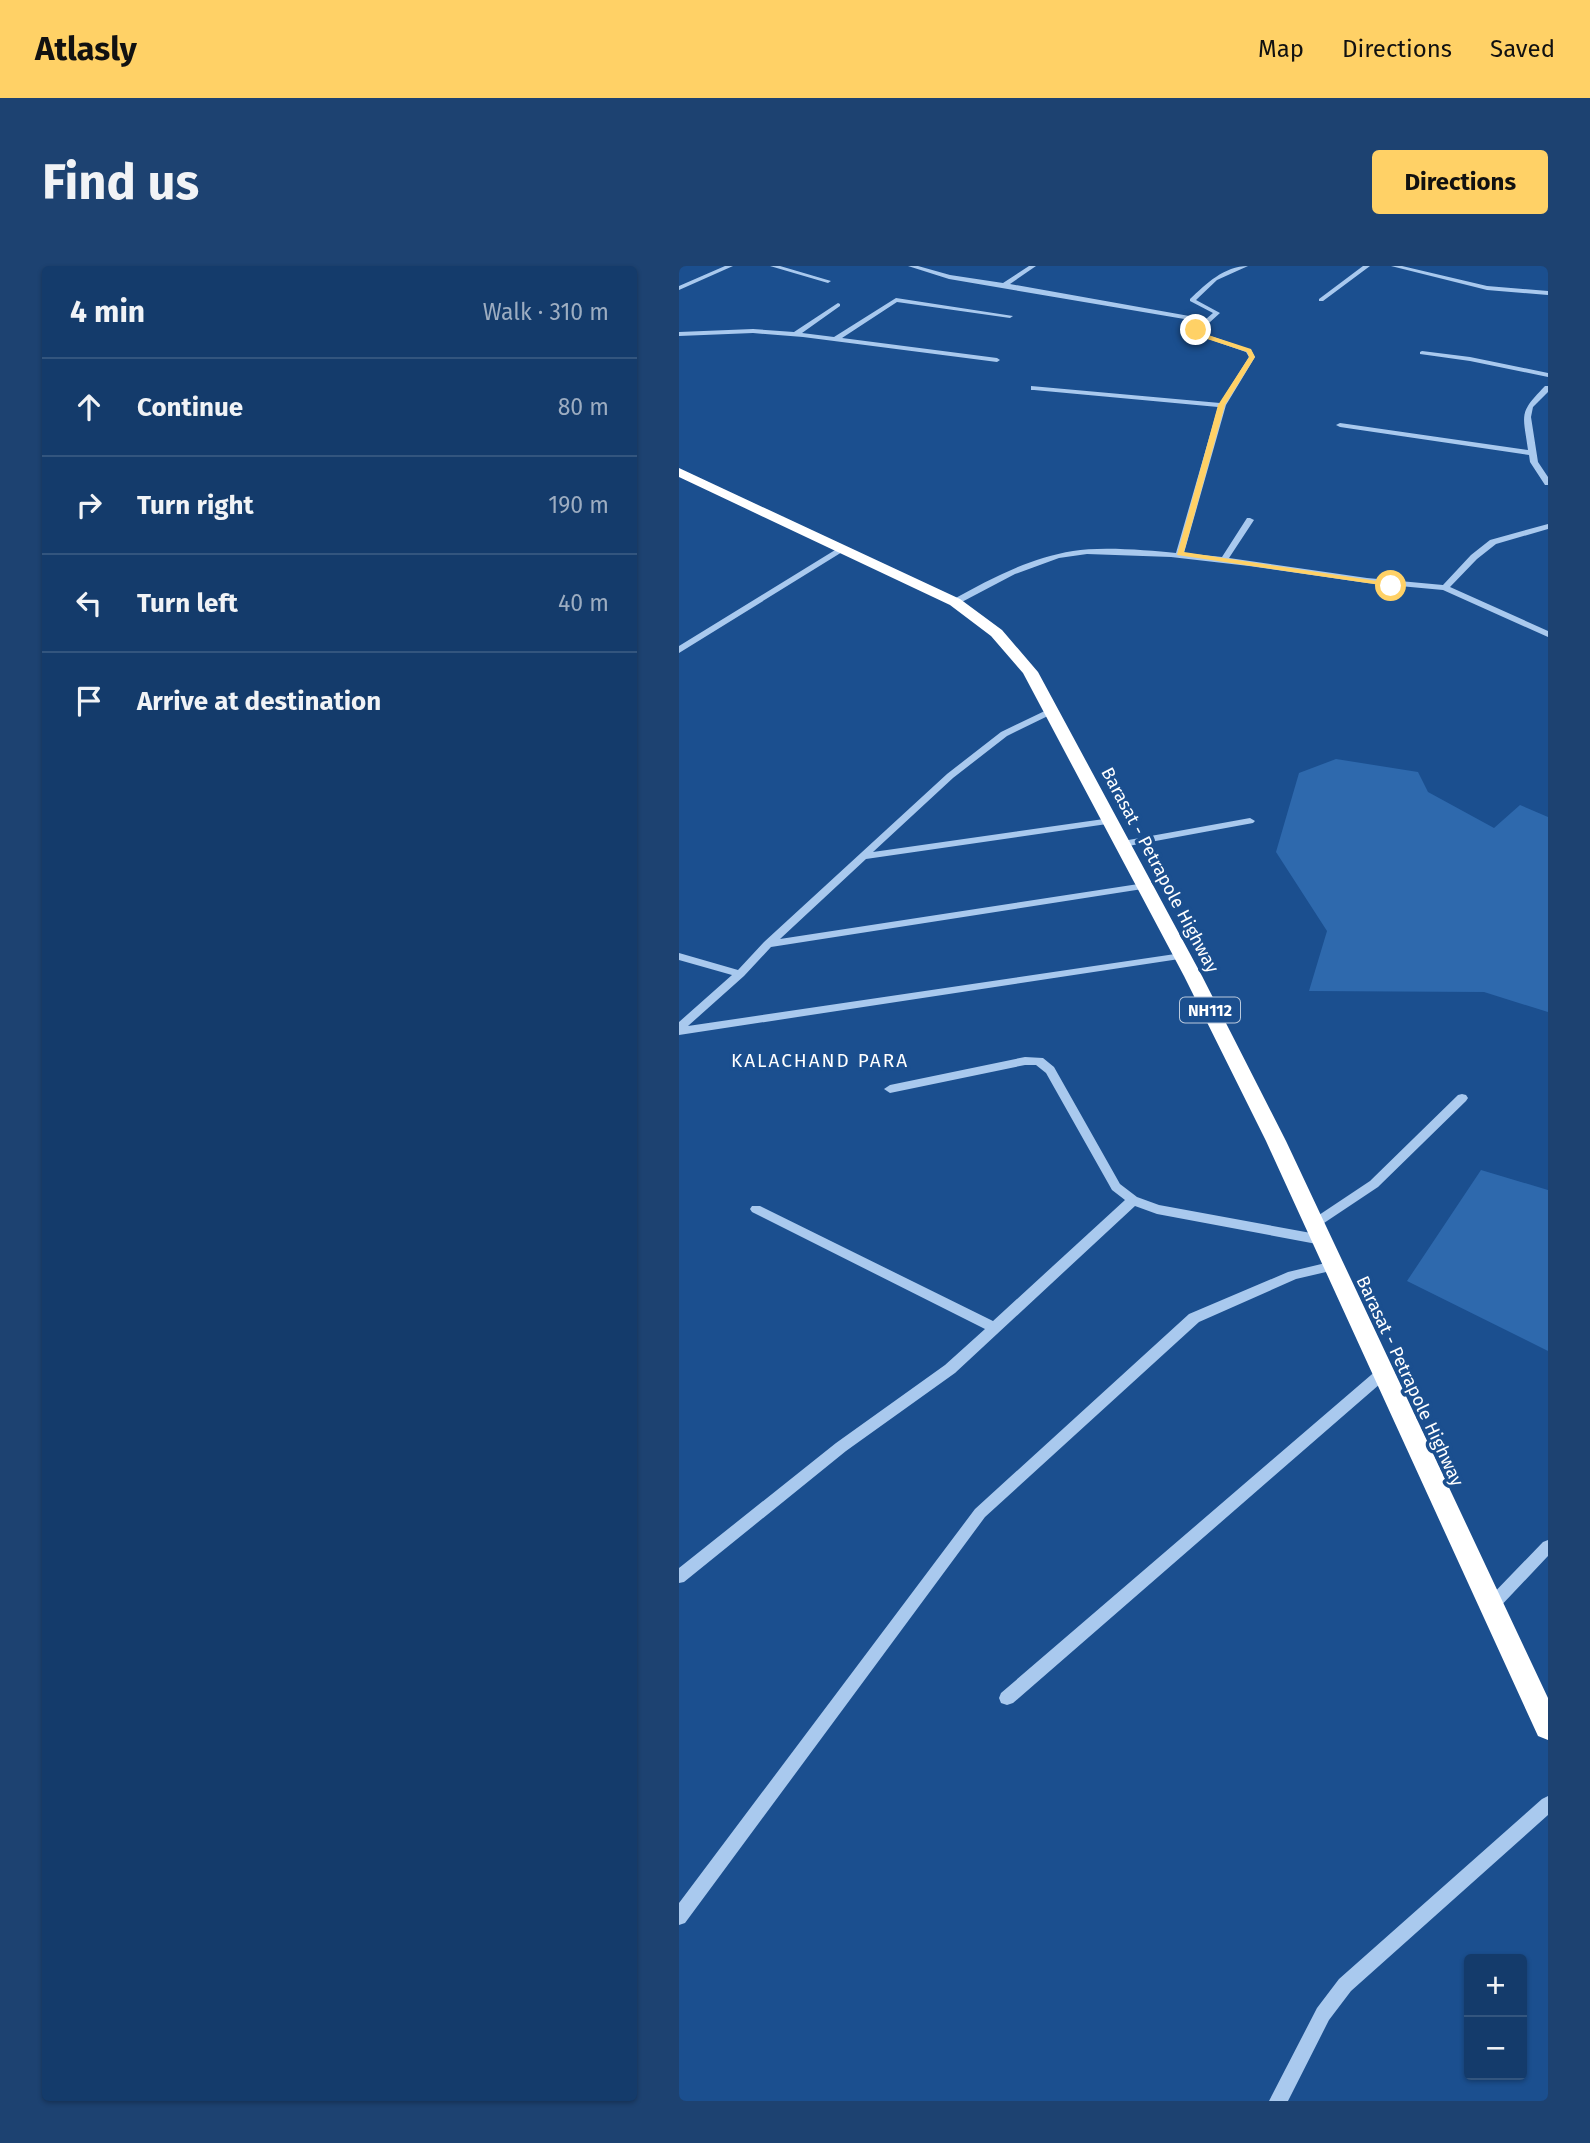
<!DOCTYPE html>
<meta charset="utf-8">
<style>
body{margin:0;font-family:"Fira Sans",sans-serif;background:#1d4271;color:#f1f3f6}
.controls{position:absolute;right:21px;bottom:21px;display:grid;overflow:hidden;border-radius:7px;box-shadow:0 2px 5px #0004}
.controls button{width:63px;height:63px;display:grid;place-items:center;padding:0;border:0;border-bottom:2px solid #33557e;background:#143b6b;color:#f1f3f6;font:35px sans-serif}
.stop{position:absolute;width:21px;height:21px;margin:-16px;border:5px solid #ffd166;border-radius:50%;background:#fff}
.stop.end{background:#ffd166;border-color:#fff;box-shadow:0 2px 7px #0008}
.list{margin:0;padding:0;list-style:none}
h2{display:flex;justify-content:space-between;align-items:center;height:91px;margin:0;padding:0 28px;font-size:30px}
h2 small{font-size:23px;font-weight:400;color:#9dadc1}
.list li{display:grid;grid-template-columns:46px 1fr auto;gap:21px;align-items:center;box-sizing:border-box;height:98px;padding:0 28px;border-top:2px solid #33557e}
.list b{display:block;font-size:26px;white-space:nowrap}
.list em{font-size:23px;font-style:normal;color:#9dadc1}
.icon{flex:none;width:38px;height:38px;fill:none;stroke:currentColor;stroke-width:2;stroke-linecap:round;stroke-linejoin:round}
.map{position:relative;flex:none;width:869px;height:1835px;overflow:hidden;border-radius:7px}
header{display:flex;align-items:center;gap:42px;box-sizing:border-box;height:98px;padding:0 35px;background:#ffd166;color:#111}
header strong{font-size:33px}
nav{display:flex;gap:38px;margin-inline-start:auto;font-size:24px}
.intro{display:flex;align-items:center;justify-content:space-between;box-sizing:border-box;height:168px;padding:0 42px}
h1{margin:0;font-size:49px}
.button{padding:18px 32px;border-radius:7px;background:#ffd166;color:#111;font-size:24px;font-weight:700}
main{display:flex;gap:42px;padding:0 42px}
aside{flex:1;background:#143b6b;border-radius:7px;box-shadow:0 2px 5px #0004}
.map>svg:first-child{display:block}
</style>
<header>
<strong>Atlasly</strong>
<nav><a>Map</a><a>Directions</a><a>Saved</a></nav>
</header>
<div class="intro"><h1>Find us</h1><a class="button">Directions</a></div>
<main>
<aside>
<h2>4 min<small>Walk · 310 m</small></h2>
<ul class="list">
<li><svg class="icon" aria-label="ahead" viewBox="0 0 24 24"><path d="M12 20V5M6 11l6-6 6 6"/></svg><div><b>Continue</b></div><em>80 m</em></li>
<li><svg class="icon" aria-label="right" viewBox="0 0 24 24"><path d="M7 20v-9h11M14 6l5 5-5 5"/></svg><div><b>Turn right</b></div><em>190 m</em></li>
<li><svg class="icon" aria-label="left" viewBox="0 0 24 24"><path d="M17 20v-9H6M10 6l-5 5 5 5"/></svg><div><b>Turn left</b></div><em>40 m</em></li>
<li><svg class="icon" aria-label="arrive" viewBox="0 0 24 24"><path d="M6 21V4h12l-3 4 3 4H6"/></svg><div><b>Arrive at destination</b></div></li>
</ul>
</aside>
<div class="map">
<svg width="869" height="1835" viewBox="0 0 869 1835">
<rect width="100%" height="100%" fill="#1b4f8f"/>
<path fill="#2e69ad" d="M657 493 739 506 749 526 815 562 841 539 869 551V746L805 726 630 725 648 665 597 586 620 507Z
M802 904 869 924V1085L728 1015Z"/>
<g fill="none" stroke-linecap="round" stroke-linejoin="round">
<path fill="#a9c9ee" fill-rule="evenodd" d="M46 0H54L0 24V20Z
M91 0H101L152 15 149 17Z
M229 0H239L271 9 324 17 350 0H357L331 18 527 53 534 47 511 35V33C527 18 545 0 569 0L538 14 517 34 541 47 520 66 572 84 576 91 547 139 505 287 543 291 568 252H571L575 254 550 292 688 312 764 319 792 289 811 274 869 258V263L817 278 798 293 771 321 869 365V371L764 324 688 317 570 300 492 291 408 288 380 292 336 308 279 338H273V334C311 313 350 292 394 285 421 280 469 284 497 287L539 141 355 124H352V120L541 137 570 91 567 86 515 68 514 64 523 56 270 13Z
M684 0H691L644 35H640V33Z
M712 0H723L808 20 869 25V29L808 24Z
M217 32 334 50 331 52 218 36 163 72 318 92 321 94 318 96 124 71 74 67 0 70V66L74 63 115 66 159 37 161 38V40L123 67 155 71Z
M743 85 791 91 869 107V111L791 95 741 88V86Z
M866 120H869V126L854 141 852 151 859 196 869 211V219H866L851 196 850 189 661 161 657 159 661 157 849 184C844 147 839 148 866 120Z
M161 281 168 283 0 387V380Z
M372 442 375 443V447L328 470 274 512 194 586 432 552 437 555 435 557 187 593 101 673 466 617 471 620 470 622 92 681 65 710 9 760 503 687 507 688 508 690 507 692 0 769V756L53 709 0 694V687L59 704 85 676 268 508 322 466Z
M571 552 576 555 574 557 444 581 439 578 444 575Z
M346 791 364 792 375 801 441 918 458 931 480 939 643 969 647 971 649 974 647 977 643 979 478 948 456 940 276 1107 167 1185 5 1316 0 1317V1302L157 1177 266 1099 306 1063 73 946 71 943 73 940H81L314 1055 446 934 433 924 367 807 357 799H346L211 827 205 823 211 819Z
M783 828 787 829 789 832 787 835 699 921 639 961H631L629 958 631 955 691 915 779 829Z
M655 995 660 997 661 1000 660 1003 617 1013 520 1056 306 1251 6 1657 0 1659V1637L296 1243 510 1048 609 1006Z
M704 1102 709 1103 711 1107 709 1111 334 1437 328 1439 322 1437 320 1432 322 1427 699 1103Z
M869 1274V1290L817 1345 812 1347 807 1345 805 1340 807 1335 864 1276Z
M869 1530V1549L672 1725 650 1754 609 1835H590L638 1742 660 1713 863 1533Z"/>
<path fill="#fff" fill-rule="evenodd" d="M0 202 281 333 323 364 359 406 523 710 607 875 869 1432V1474L859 1470 587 875 505 710 344 407 312 370 271 339 0 211Z"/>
</g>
<path fill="#ffd166" d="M517 62 523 67 572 83 576 91 546 139 505 286 712 317 715 321 498 289 539 139 570 91 568 86 519 70 514 64Z"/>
<g text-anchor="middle" stroke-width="7" stroke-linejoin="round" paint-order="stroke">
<rect fill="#1b4f8f" stroke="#bbcadd" stroke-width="2" x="501" y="731.5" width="60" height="25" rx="5"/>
<g font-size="16" font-weight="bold" fill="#fff">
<text x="531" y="750">NH112</text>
</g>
<g font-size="18" fill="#fff" stroke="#1b4f8f">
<text transform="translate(481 604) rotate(62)" y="6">Barasat - Petrapole Highway</text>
<text transform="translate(731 1115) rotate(65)" y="6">Barasat - Petrapole Highway</text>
</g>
<g font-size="19" letter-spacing="2" fill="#fff" stroke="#1b4f8f">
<text x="141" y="801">KALACHAND PARA</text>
</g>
</g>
</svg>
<div class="controls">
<button>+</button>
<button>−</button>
</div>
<div class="stop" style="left:712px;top:320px"></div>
<div class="stop end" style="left:517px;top:64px"></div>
</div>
</main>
